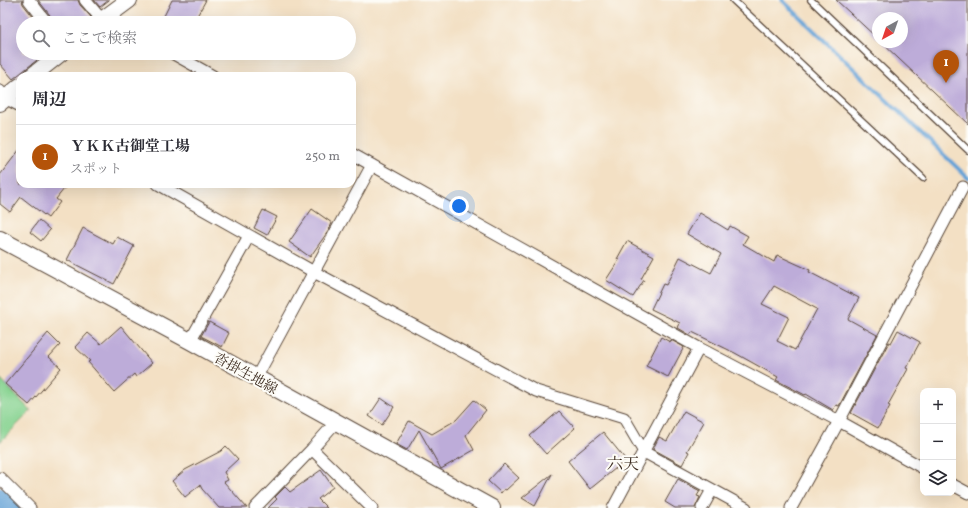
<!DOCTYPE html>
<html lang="ja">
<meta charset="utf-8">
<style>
body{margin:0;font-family:Vollkorn,"Noto Serif JP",serif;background:#f2f2f3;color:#2b2b33}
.controls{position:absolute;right:12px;bottom:12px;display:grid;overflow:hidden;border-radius:8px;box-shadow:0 4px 16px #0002}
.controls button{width:36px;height:36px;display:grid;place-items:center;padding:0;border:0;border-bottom:1px solid #e1e1e2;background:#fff;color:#2b2b33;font:20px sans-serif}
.compass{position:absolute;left:872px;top:12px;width:36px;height:36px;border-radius:50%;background:#fff;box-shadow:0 4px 16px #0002;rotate:220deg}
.you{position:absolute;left:459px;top:206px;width:14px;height:14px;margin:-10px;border:3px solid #fff;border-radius:50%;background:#1a73e8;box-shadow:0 0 0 6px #1a73e833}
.badge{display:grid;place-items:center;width:26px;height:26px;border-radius:50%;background:#b45309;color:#fff;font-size:13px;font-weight:700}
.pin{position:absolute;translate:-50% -33px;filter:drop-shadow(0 1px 2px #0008)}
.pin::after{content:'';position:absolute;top:21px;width:14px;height:12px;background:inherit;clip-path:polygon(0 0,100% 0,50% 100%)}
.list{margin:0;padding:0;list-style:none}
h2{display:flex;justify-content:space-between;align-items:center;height:52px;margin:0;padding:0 16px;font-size:17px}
h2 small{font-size:13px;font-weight:400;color:#7c7c81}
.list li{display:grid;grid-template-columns:26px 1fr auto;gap:12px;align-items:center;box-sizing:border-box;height:64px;padding:0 16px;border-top:1px solid #e1e1e2}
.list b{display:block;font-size:15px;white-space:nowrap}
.list p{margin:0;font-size:13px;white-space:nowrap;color:#7c7c81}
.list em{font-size:13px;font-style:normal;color:#7c7c81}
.icon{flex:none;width:22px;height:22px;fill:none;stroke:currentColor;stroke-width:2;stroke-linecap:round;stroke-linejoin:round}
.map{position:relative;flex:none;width:968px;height:508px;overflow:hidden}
.search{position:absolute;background:#fff;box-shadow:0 4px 16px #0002;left:16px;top:16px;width:340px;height:44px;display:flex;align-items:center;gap:10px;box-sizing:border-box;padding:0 14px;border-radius:22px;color:#7c7c81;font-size:15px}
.panel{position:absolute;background:#fff;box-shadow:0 4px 16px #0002;left:16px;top:72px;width:340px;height:116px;border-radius:12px}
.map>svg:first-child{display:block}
</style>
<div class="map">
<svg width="968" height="508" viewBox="0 0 968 508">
<rect width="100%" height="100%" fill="#fdfcf7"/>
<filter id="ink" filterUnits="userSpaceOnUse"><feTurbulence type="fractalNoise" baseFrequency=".025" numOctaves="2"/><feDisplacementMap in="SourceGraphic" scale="8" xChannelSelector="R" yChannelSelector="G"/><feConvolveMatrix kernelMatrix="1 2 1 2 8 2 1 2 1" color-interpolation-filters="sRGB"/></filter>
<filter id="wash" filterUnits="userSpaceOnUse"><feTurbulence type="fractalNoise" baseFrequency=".012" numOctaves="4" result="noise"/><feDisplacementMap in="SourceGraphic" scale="16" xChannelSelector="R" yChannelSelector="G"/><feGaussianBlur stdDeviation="0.9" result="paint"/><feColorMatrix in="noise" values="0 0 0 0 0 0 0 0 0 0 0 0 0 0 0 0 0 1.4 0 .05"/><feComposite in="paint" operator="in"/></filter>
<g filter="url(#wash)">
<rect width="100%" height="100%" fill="#f3e0c4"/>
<path fill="#87d391" stroke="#617e58" d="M0 379 31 411 0 442Z"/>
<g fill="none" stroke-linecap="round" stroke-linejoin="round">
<path stroke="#65a3d7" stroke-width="4" d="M782 0 968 178"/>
<path stroke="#65a3d7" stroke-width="25" d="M0 500 9 508"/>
</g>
<g id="blocks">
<path fill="#bdacd9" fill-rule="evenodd" d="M0 0H22L23 4 38 23H23V53H46L13 79 0 64Z
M38 0H78L80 5 91 17 85 23H54L53 19Z
M94 0H109L100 7Z
M172 0H206L193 23H177L164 16Z
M836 0H968V124L881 42H902V18H878V39Z
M20 149V184H68L56 199 60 202 48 218 21 197 10 212 0 204V175Z
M312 209 332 223 329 230 310 257 289 242Z
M263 210 277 217 267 235 254 228Z
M700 213 728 230 730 226 748 236 743 244 774 262 777 255 810 270 809 272 859 298 848 319 877 335 839 406 836 405 833 410 806 394 805 395 776 380 778 377 735 353 692 332 690 335 678 328 680 323 651 309 663 284 666 285 680 257 711 273 721 254 687 234ZM774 286 817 309 795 350 777 341 789 317 762 304Z
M39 220 50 230 41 241 30 232Z
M83 228 113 244 117 237 134 246 114 284 67 260Z
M627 241 654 256 641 279 644 280 633 297 606 280 619 260 617 259Z
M209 322 229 333 222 347 201 336Z
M121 326 152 363 136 377 134 374 114 392 88 362 90 361 75 347 88 333 101 344Z
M898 330 920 342 906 368 908 369 888 405 890 406 878 428 851 413 889 342 891 343Z
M48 333 60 345 49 357 61 368 29 405 5 384Z
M661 337 670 342 671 340 684 347 668 377 646 366Z
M381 398 394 407 382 425 369 416Z
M474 400 486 410 466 435 474 450 441 469 419 430 407 450 396 444 409 421 432 434 456 420Z
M559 411 575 428 546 454 530 436Z
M684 411 704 422 687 451 689 452 682 465 653 449 659 437 667 441Z
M603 432 626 460 590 489 568 461Z
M226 446 238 459 224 472 228 480 224 482 247 508H219L202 489 200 485 185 497 172 481 185 470 221 451Z
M504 464 519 478 506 490 504 489 501 493 488 481Z
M321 470 333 487 318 499 327 508H268L277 499 275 497 285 487 290 492Z
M552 474 535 506 522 498Z
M678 479 700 491 697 496 700 497 695 508H675L665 502Z"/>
</g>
</g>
<g filter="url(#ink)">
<use href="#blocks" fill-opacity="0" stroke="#574537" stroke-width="1"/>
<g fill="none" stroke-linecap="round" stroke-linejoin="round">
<defs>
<path id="service" d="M733 0 923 178
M811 0 968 150"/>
<path id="minor" d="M29 0 47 23
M85 0 102 20
M106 17 118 23
M172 53 213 76
M0 91 5 98 20 106
M352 154 699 348 839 421 923 468
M158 184 314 272 536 391 624 418 644 452 746 508
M190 341 249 236
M256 378 372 165
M336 422 312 449 372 508
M0 478 30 508
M953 485 968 493
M255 508 312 449
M613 508 699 348
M702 508 712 490
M791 508 839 421 963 187"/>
<path id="secondary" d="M98 23 129 0
M32 76 61 53
M0 103 20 86
M0 239 190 341 492 508"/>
</defs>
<use href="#service" stroke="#574537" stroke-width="8"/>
<use href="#minor" stroke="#574537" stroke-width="13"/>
<use href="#secondary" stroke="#574537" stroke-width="18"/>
<use href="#service" stroke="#fff" stroke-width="5.5"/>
<use href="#minor" stroke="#fff" stroke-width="11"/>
<use href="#secondary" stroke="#fff" stroke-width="16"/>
</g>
</g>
<g text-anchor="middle" stroke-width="4" stroke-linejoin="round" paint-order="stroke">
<g font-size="14" fill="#3b2a1e" stroke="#fdfcf7">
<text transform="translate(246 373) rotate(29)" y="5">沓掛生地線</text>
</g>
<g font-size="16" fill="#3b2a1e" stroke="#fdfcf7">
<text x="623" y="469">六天</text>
</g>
</g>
</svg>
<div class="controls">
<button>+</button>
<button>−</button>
<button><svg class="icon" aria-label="layers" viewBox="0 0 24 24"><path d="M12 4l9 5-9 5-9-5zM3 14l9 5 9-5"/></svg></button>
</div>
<svg class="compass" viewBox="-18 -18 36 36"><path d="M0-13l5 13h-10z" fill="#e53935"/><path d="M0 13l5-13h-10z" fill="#7c7c81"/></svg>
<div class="you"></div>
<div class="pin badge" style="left:946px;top:83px">1</div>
<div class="search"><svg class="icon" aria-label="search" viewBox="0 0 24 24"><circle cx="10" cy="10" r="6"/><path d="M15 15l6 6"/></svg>ここで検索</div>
<section class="panel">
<h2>周辺<small></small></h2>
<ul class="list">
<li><span class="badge">1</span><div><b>ＹＫＫ古御堂工場</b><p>スポット</p></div><em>250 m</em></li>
</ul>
</section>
</div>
